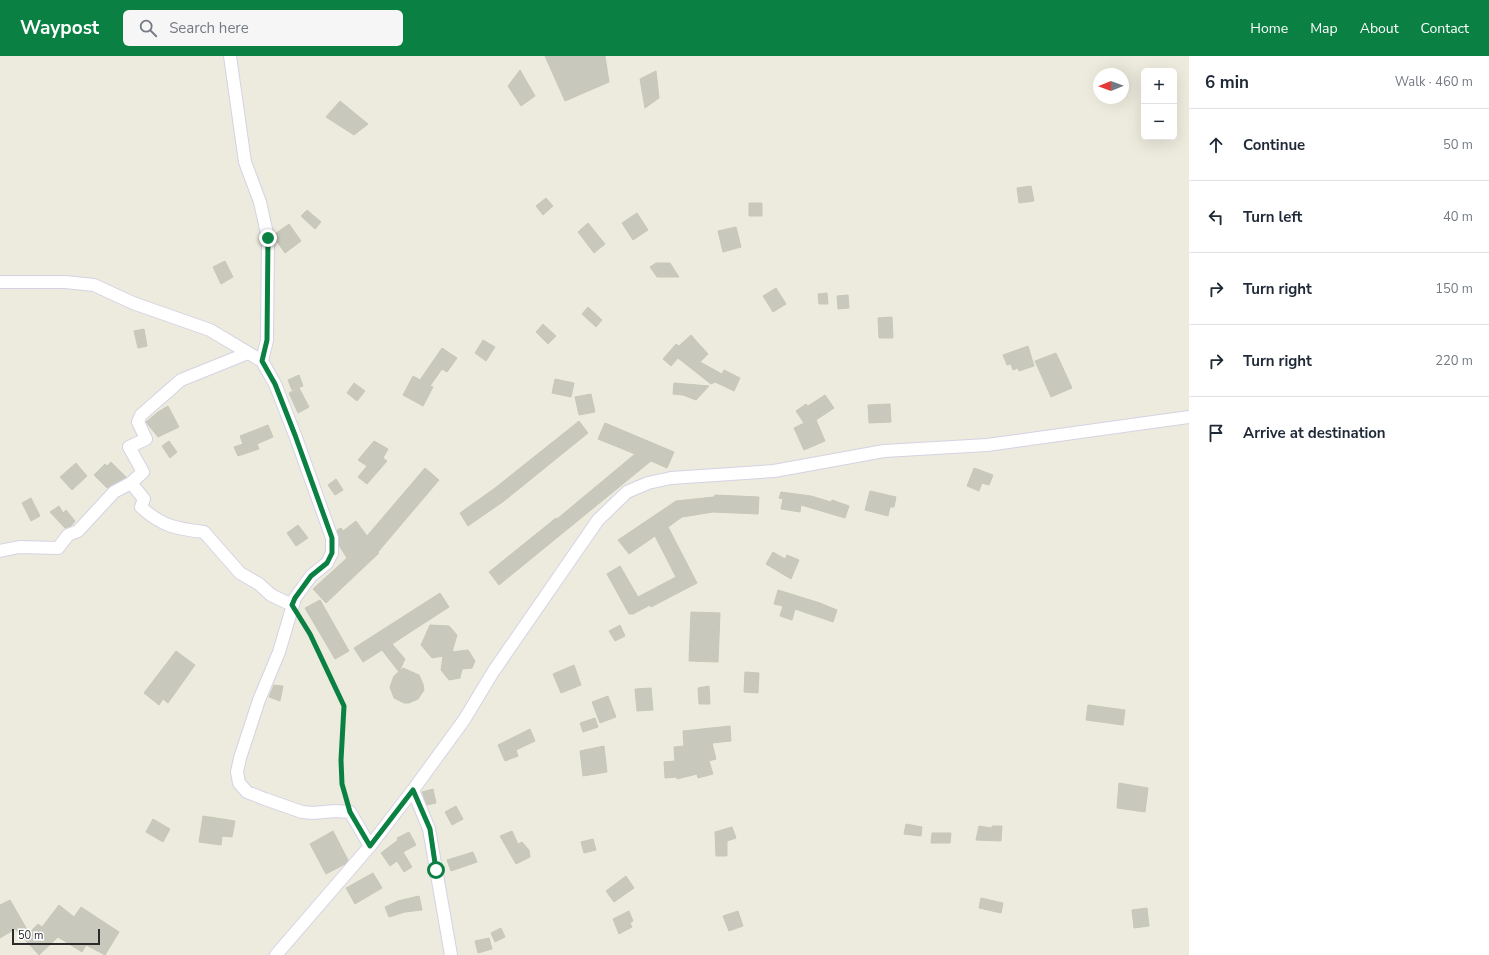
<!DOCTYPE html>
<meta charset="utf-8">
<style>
body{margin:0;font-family:"Nunito Sans",sans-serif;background:#f6f6f7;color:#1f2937}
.controls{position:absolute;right:12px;top:12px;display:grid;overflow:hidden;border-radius:6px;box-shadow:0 4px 16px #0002}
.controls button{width:36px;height:36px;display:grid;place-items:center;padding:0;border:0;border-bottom:1px solid #e0e1e3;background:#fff;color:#1f2937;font:20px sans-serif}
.compass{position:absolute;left:1093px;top:12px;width:36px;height:36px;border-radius:50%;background:#fff;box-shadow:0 4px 16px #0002;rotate:269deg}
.scale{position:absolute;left:12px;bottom:10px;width:88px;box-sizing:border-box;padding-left:4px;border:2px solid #2b2b2b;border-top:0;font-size:11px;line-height:14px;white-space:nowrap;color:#2b2b2b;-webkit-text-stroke:3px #fff;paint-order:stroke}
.stop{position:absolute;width:12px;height:12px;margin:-9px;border:3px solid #0b8043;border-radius:50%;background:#fff}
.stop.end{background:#0b8043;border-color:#fff;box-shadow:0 1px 4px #0008}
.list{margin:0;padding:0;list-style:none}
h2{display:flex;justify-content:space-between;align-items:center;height:52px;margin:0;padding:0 16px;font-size:17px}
h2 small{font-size:13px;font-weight:400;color:#747a83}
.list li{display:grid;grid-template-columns:26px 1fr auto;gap:12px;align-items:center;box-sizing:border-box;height:72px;padding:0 16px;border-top:1px solid #e0e1e3}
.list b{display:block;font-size:15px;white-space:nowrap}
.list em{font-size:13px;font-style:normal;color:#747a83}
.icon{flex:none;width:22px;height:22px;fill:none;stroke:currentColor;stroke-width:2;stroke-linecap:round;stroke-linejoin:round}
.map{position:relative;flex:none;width:1189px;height:899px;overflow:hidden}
header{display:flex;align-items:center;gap:24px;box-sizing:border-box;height:56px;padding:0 20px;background:#0b8043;color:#fff}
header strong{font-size:19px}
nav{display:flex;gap:22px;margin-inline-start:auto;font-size:14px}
.search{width:280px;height:36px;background:#f6f6f7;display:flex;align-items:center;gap:10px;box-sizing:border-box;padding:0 14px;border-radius:6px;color:#747a83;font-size:15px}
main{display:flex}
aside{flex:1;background:#fff}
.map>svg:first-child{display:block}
</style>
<header>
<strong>Waypost</strong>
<div class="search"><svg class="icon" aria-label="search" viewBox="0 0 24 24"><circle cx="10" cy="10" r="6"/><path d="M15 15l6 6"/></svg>Search here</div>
<nav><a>Home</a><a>Map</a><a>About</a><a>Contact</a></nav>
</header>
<main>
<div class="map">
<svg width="1189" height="899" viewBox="0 0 1189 899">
<rect width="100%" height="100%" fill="#edebdd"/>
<path fill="#c8c8bd" stroke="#c8c8b7" d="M545 0H605L609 26 565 45Z
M520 14 535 40 521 50 508 30Z
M656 15 659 42 645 52 640 23Z
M340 45 368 68 354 79 326 61Z
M1031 130 1034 145 1019 147 1017 132Z
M546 142 553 150 543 159 536 150Z
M749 147H762V160H749Z
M307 154 321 166 315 173 301 160Z
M637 157 648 174 633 184 622 167Z
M588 167 605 188 594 197 578 176Z
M289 168 301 185 285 197 275 183V178Z
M736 171 741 191 723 196 718 175Z
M225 205 233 221 221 228 213 211Z
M656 207H670L679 221H657L650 211Z
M776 232 786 248 773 256 763 240Z
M827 237 828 248H819L818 238Z
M848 239 849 252 838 253 837 240Z
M588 251 602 264 596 271 582 258Z
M892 261 893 282H879L878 262Z
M543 268 556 280 548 288 536 276Z
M144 273 147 290 138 292 134 275Z
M691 279 708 298 700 306 722 318 724 314 740 322 734 335 715 326 711 328 678 302 671 310 663 303 676 288 679 290Z
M483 284 495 291 486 305 475 297Z
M1028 290 1034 310 1019 315 1018 312 1013 314 1011 308 1007 309 1003 299Z
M442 292 457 302 447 316 442 313 430 330 433 331 423 350 403 339 413 320 420 324Z
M1056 297 1072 332 1051 341 1035 305Z
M299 319 303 330 292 334 288 324Z
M555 323 574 327 571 341 552 337Z
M354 327 365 335 357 345 347 337Z
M674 327 709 330 696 344 683 339 673 338Z
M299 332 309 351 298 357 289 337Z
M591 338 595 356 579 359 575 341Z
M825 339 834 352 816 364 825 385 804 394 794 372 804 367 796 355 806 348 808 350Z
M890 348 891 366 869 367 868 349Z
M168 350 179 371 158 381 146 366 158 356Z
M579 365 588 377 504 445 468 470 460 457 495 432Z
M605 367 674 396 667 412 651 405 499 529 489 516 556 462 557 463 635 398 598 383Z
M268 369 273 381 257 388 259 393 238 400 234 391 243 388 240 380Z
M169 385 177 396 170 402 162 390Z
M374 385 388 393 383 402 387 405 367 428 358 421 367 410 358 404Z
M111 406 126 421 107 432 94 419 105 408 107 410Z
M76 407 87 420 72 434 60 421Z
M425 412 439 424 378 496 379 497 326 547 313 533 347 502 340 491 337 474 341 472 343 475 356 465 367 480Z
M974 412 993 419 989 429 982 427 979 435 967 430Z
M336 423 343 434 335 439 328 429Z
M870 435 896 441 894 451H890L888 460 865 454Z
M781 436 811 440 831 446 832 444 849 450 845 462 801 449 800 456 781 453 783 443 779 442Z
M715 439 759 441 758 458 713 456 682 461 668 471 697 527 651 551 650 549 633 558H629L607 518 620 510 638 541 676 521 655 480 629 498 618 484 676 445 714 441Z
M31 442 40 460 31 465 22 447Z
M59 450 63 457 66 454 75 465 71 470 65 472 50 456Z
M298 469 308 482 296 490 287 477Z
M773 496 785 503 787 499 799 504 791 523 766 508Z
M778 534 820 547 837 554 833 566 795 553 792 564 780 560 783 550 774 548Z
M440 537 449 551 392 588 405 603 399 616 382 594 363 606 354 592Z
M320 544 349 595 335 603 305 552Z
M691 556 720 557 718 606 689 605Z
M430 569 449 570 457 579 452 596 468 594 475 605 472 612 462 613 460 622 449 624 441 614 443 600 432 602 421 589Z
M620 569 625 580 615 585 609 575Z
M176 595 195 609 168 647 163 643 159 649 144 637Z
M574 609 581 629 561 637 553 618Z
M403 612 419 619 423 628 424 634 418 643 409 647H404L394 642 390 631 394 620Z
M745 616 759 617 758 637 744 636Z
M274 629 283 630 280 645 269 641Z
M709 630 710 648H699L698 632Z
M651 632 653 654 637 655 635 633Z
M608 640 616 661 600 667 592 646Z
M1088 649 1125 654 1123 669 1086 664Z
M595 662 598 671 583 676 580 667Z
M730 670 731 685 712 687 716 703 709 705 713 718 698 722 697 718 677 723V721L665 722 664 706 675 705 674 691 684 690 683 675Z
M530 673 535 685 516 694 518 700 505 705 498 689Z
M604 690 607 716 583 720 580 695Z
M1119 727 1148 732 1145 756 1117 752Z
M433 733 436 747 427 749 422 736Z
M456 750 463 763 452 769 445 756Z
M203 760 235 765 232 781 222 780 221 789 199 786Z
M153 763 170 773 163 786 146 776Z
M906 768 922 771 921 780 904 778Z
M979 770 992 772V770H1002L1001 785 976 784Z
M732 771 736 782 727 785V800H716L715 776Z
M333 775 348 804 345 808 326 818 310 788Z
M512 775 518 788 522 786 529 794 530 801 516 808 500 780Z
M409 776 416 789 403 796 412 811 404 816 397 805 390 810 381 797 398 784 397 782Z
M932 777H951L950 787H931Z
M593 783 596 794 584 797 581 786Z
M473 796 477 806 451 815 447 804Z
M373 817 382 832 355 848 346 832Z
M626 820 634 832 614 846 606 835Z
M419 840 422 854 405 856 389 861 385 851 398 845Z
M981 842 1003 847 1001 857 979 852Z
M10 844 29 877 38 868 42 871 59 849 74 861 81 851 119 876 105 899 86 889 82 896 58 881 39 899 15 873 0 882V849Z
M1147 852 1149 870 1134 872 1132 854Z
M629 855 633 865 630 867 632 871 619 878 613 863Z
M738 855 743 870 729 875 723 860Z
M501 872 505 881 495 886 491 877Z
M489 882 492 893 478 897 475 885Z"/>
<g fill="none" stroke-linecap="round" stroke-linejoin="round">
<defs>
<path id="minor" d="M230 0 245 106 260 146 268 182 267 284 262 305
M0 226H65L94 229 133 247 210 274 262 305 275 328 295 379 332 482V497L327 507 311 520 295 542 279 596 259 644 240 702 237 716 239 727 247 736 265 743 302 756 313 757 335 755 350 756 370 790
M131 427 143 416 129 391 146 383 138 366 141 359 181 324 248 297
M0 495 19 491 58 492 68 479 78 475 114 436 131 427 144 443 141 451C161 470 177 473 204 476L240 517 259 528 271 539 292 549
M413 734 429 773 451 899
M276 899 370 790 413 734 464 664 493 616 598 464 627 436 648 427 671 422 774 415 884 395 987 389 1189 361"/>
</defs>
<use href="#minor" stroke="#d5d2e4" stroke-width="14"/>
<path stroke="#ccc" stroke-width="2" stroke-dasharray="3 2" stroke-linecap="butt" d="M301 563 344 650 341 704 342 728 347 744"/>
<use href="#minor" stroke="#fff" stroke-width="12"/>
</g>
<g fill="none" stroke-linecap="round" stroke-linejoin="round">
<path stroke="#0b8043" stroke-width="5" d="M268 182 267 284 262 305 275 328 295 379 332 482V497L327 507 311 520 295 542 292 549 310 578 344 650 341 704 342 728 350 756 370 790 413 734 430 773 436 814"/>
</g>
</svg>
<div class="controls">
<button>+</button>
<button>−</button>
</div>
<svg class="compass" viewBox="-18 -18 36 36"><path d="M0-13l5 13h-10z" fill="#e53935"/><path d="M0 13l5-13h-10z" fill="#747a83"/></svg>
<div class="scale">50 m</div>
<div class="stop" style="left:436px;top:814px"></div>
<div class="stop end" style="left:268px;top:182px"></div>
</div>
<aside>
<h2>6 min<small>Walk · 460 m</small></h2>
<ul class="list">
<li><svg class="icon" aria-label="ahead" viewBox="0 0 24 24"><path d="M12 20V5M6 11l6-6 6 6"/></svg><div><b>Continue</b></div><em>50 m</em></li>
<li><svg class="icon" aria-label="left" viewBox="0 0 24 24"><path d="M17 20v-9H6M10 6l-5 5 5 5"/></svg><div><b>Turn left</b></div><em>40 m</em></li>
<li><svg class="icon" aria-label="right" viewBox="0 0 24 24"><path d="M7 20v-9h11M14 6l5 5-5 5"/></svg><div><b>Turn right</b></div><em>150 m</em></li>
<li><svg class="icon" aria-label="right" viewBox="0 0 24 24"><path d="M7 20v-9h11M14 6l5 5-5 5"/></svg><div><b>Turn right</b></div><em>220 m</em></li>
<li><svg class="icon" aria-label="arrive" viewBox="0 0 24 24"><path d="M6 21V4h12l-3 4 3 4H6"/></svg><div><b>Arrive at destination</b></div></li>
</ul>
</aside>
</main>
